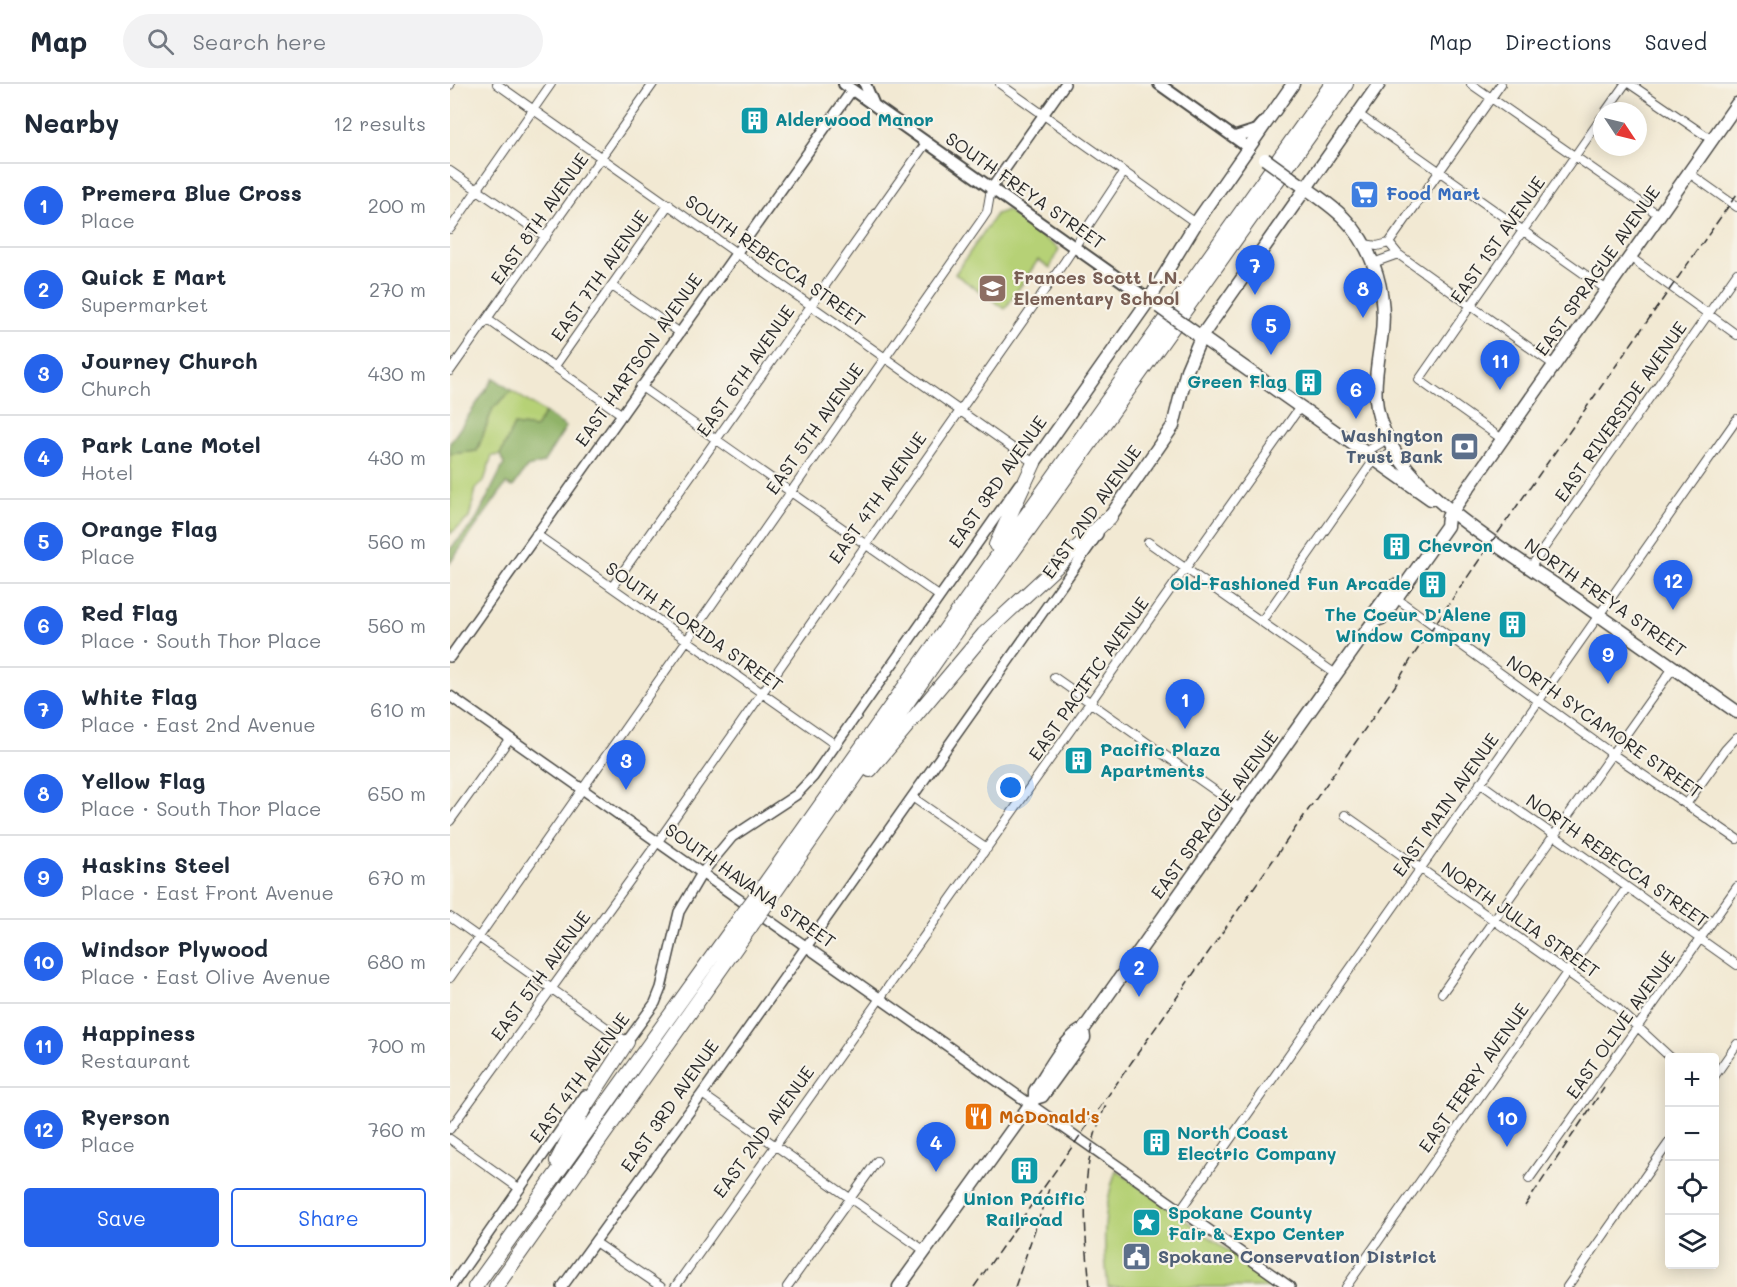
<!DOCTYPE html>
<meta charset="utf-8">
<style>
body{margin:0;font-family:Mali,sans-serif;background:#f2f2f3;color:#1f2937}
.controls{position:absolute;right:18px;bottom:18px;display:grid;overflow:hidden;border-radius:6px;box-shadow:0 3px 15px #0003}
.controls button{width:54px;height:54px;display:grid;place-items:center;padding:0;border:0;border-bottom:2px solid #e0e1e3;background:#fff;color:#1f2937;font:30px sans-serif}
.compass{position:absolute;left:1143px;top:18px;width:54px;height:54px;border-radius:50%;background:#fff;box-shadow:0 3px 15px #0003;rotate:125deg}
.you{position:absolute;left:561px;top:704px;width:21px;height:21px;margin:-15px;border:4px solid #fff;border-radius:50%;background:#1a73e8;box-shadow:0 0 0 9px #1a73e833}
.badge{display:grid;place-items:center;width:39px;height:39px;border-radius:50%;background:#2563eb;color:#fff;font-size:20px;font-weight:700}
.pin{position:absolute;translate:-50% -50px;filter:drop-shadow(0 2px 3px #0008)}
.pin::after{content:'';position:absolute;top:32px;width:21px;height:18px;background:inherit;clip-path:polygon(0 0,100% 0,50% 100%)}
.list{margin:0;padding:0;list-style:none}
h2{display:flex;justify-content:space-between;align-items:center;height:78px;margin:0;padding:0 24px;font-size:26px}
h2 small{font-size:20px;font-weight:400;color:#747a83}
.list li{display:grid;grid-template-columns:39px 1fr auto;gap:18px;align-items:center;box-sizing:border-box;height:84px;padding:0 24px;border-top:2px solid #e0e1e3}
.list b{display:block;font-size:22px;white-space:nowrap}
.list p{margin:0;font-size:20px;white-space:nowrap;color:#747a83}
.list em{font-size:20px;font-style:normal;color:#747a83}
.actions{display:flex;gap:12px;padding:18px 24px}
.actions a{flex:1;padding:14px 0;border:2px solid #2563eb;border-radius:6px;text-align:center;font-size:21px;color:#2563eb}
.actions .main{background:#2563eb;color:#fff}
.icon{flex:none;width:33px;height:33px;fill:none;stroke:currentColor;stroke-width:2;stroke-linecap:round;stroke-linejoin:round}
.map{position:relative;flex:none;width:1287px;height:1203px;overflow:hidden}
header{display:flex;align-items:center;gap:36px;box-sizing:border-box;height:84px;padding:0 30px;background:#fff;border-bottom:2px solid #e0e1e3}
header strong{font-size:28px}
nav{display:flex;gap:33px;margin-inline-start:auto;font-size:21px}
.search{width:420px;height:54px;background:#f2f2f3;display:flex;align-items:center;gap:15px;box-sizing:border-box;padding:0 21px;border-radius:33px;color:#747a83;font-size:22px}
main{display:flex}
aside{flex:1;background:#fff}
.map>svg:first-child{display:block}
</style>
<header>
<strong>Map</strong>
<div class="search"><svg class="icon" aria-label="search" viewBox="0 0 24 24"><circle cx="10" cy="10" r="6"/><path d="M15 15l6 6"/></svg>Search here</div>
<nav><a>Map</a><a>Directions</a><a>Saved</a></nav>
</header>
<main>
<aside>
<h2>Nearby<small>12 results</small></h2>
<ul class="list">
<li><span class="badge">1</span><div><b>Premera Blue Cross</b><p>Place</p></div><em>200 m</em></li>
<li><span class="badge">2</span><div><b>Quick E Mart</b><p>Supermarket</p></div><em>270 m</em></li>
<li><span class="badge">3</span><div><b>Journey Church</b><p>Church</p></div><em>430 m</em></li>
<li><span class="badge">4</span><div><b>Park Lane Motel</b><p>Hotel</p></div><em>430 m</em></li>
<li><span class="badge">5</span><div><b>Orange Flag</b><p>Place</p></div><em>560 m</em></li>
<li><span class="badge">6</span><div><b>Red Flag</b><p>Place · South Thor Place</p></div><em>560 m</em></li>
<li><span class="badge">7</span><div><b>White Flag</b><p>Place · East 2nd Avenue</p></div><em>610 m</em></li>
<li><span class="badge">8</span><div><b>Yellow Flag</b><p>Place · South Thor Place</p></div><em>650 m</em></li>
<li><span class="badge">9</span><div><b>Haskins Steel</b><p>Place · East Front Avenue</p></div><em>670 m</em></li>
<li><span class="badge">10</span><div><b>Windsor Plywood</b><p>Place · East Olive Avenue</p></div><em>680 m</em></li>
<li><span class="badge">11</span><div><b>Happiness</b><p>Restaurant</p></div><em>700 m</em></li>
<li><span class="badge">12</span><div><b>Ryerson</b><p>Place</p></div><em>760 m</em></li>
</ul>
<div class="actions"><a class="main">Save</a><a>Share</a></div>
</aside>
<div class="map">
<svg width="1287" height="1203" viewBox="0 0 1287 1203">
<rect width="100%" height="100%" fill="#f7f3e8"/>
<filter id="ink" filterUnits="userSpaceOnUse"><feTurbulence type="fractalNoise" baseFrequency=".0167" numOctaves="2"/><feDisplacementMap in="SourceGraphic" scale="12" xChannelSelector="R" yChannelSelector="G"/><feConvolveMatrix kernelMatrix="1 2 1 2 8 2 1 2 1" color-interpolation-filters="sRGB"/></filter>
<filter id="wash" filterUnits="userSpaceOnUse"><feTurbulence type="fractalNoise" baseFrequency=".008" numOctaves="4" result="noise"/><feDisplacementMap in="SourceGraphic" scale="24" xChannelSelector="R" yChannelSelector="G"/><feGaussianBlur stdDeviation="1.35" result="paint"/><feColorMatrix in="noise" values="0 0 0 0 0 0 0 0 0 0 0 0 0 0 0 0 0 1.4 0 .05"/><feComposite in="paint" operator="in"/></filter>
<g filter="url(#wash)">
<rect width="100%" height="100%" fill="#f2e9d3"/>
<path fill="#b6d176" stroke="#707e50" stroke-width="1.5" d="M557 126 609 165 600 184 588 176 555 225 505 190 546 130Z
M62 307 95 329 85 344 64 341 50 371 42 372 34 397 26 405 19 434 0 450V370L27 367 43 324Z
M666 1086 828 1203H658C653 1161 652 1127 666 1086Z"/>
<path fill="#90b367" stroke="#5e6f49" stroke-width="1.5" d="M44 294 62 307 43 324 27 367 0 370V359Z
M95 329 116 343 93 379 77 383 63 403 56 400 0 479V465L25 438 54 380 50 371 64 341 85 344Z"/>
</g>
<g filter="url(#ink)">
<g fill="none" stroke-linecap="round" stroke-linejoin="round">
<defs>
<path id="minor" d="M47 0 584 379
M550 0 746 139
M1021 0 1209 131
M1180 0 1262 56
M0 1V0
M1156 27 1175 0
M908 30 1157 206
M0 87 96 153
M1239 89 1287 123
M0 145 101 0
M939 159 948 170 1104 281
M939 159 1051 0
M914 160 927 162 939 159
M1180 173 1287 251
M923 179 948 170
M162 202 229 248
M37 235 171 330
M105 282 219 120
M0 287 203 0
M190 302 489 512
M1052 355 969 296 1152 33
M914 369 931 359 932 345
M86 450 386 661
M698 458 887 591
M1080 484 1287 189
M162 503 476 59
M946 514 1161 669 1287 755
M811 538 924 376 938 371 950 377
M604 593 791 725
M1030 699 1287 881
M462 713 537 765
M1237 719 1275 666 1287 653
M895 731 1165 922 1221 974
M0 737 60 654
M0 833 177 958
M0 894 531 137 537 128 541 105
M992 909 1223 584
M1264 993 1287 960
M252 1010 475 1167
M0 1045 202 766 615 177 674 88
M0 1055 70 1105
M1079 1095 1287 803
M731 1125 1287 335
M145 1158 211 1203
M225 1203 850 323
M337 1203 427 1077
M896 1203 1177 803
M1117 1203 1220 1057"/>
<path id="tertiary" d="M541 105 615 0
M0 573 402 6
M0 612 840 1203
M175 960 205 919 211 904 229 828 252 789 282 753 346 711 363 693 569 400
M1 1203 135 1011
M112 1203 252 1010 648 450"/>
<path id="secondary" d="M394 0 699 216
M415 0 423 19
M709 0 799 64
M785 53 807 46 813 39"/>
<path id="primary" d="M840 93C858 106 878 118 894 134 925 165 938 213 931 256 925 296 919 323 941 361 973 418 1059 469 1113 506 1171 547 1229 588 1287 628
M734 241 981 415
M584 379 699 216 746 139 843 0
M660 433 723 342 737 286 751 253 929 0
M924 537 925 528 944 502
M585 1014 592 1012 634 954 633 946 643 932 918 545 924 537 932 534 997 442 998 433 1028 390 1287 20
M449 1203 585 1014V1007C595 992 617 951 633 946"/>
<path id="motorway" d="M546 461 584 379
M420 686 534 550 660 433
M307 811 882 0
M318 818 532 511 896 0
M107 1077 134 1024 177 958
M25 1203 290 834
M46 1203 301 842"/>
</defs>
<use href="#minor" stroke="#494844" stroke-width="10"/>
<use href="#tertiary" stroke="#494844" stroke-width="12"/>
<use href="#secondary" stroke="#494844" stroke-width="14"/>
<use href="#primary" stroke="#494844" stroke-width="15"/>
<use href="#motorway" stroke="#494844" stroke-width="16"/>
<use href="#minor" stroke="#fff" stroke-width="8"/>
<use href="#tertiary" stroke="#fff" stroke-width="9"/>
<use href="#secondary" stroke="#fff" stroke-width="10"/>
<use href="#primary" stroke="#fff" stroke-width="12"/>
<use href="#motorway" stroke="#fff" stroke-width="14"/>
<path stroke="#2b2b2b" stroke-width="1.5" stroke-dasharray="9 4.5" stroke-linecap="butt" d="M1075 1122 1154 1004
M524 1203 945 602 963 572 1043 456 1287 110
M565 1203 600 1102
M640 1203C634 1140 629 1080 656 1021"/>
<defs>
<path id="primary-bridge" d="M815 75 840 93
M709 223 734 241"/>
<path id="motorway-bridge" d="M290 834 307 811
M301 842 318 818"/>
</defs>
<use href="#primary-bridge" stroke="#494844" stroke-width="15" stroke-linecap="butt"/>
<use href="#motorway-bridge" stroke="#494844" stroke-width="16" stroke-linecap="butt"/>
<use href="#primary-bridge" stroke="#fff" stroke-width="12"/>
<use href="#motorway-bridge" stroke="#fff" stroke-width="14"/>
</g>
</g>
<defs>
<symbol id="building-square" viewBox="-11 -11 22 22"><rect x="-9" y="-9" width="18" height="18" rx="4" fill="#0f9aa8" stroke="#f7f3e8"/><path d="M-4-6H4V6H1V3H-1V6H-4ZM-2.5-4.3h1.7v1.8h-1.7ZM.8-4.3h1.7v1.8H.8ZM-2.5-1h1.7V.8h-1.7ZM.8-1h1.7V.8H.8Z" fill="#fff"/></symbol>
<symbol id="supermarket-square" viewBox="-11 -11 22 22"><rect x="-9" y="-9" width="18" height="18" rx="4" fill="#3f7fe0" stroke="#f7f3e8"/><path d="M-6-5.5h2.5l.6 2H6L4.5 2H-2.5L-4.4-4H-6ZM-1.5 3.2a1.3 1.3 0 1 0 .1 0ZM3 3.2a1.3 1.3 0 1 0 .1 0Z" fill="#fff"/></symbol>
<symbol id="school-square" viewBox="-11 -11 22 22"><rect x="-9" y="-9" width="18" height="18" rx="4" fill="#8d6e63" stroke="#f7f3e8"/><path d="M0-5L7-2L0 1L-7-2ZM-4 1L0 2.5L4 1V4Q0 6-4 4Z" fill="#fff"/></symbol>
<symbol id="bank-square" viewBox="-11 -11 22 22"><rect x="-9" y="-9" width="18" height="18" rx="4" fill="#5c6f8a" stroke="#f7f3e8"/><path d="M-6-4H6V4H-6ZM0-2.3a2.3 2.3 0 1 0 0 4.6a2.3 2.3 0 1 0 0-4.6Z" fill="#fff"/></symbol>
<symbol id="restaurant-square" viewBox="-11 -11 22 22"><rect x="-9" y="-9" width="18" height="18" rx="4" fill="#e8710a" stroke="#f7f3e8"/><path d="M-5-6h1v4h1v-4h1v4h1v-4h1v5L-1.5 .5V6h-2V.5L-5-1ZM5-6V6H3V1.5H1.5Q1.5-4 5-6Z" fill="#fff"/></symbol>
<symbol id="sight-square" viewBox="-11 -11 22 22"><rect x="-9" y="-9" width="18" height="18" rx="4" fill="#0f9aa8" stroke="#f7f3e8"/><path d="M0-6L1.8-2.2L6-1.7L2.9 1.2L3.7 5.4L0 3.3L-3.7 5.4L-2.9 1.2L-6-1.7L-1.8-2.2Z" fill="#fff"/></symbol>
<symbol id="civic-square" viewBox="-11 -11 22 22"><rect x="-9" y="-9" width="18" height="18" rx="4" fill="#5c6f8a" stroke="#f7f3e8"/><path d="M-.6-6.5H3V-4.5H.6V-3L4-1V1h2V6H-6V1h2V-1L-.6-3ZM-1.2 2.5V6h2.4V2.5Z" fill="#fff"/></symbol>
</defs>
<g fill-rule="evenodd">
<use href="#building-square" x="288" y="20" width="33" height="33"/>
<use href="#supermarket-square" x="898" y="94" width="33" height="33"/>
<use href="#school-square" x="526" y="188" width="33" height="33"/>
<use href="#building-square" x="842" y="282" width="33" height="33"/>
<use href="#bank-square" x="998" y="346" width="33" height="33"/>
<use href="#building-square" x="930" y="446" width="33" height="33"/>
<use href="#building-square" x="966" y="484" width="33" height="33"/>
<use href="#building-square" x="1046" y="524" width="33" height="33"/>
<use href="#building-square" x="612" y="660" width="33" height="33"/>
<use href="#restaurant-square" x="512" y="1016" width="33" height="33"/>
<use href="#building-square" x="690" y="1042" width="33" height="33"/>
<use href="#building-square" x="558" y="1070" width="33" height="33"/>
<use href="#sight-square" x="680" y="1122" width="33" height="33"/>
<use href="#civic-square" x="670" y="1156" width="33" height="33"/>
</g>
<g text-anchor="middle" stroke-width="4.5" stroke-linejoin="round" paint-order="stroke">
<g font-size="18" font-weight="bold" fill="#0d838f" stroke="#f7f3e8" text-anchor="start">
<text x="325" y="42">Alderwood Manor</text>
<text x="837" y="304" text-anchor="end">Green Flag</text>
<text x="968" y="468">Chevron</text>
<text x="961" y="506" text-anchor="end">Old-Fashioned Fun Arcade</text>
<text x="1041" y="537" text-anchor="end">The Coeur D'Alene<tspan x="1041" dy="21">Window Company</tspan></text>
<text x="650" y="672">Pacific Plaza<tspan x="650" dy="21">Apartments</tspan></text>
<text x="727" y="1055">North Coast<tspan x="727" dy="21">Electric Company</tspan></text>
<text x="574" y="1121" text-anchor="middle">Union Pacific<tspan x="574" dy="21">Railroad</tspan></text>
<text x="718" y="1135">Spokane County<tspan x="718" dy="21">Fair &amp; Expo Center</tspan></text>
</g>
<g font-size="18" fill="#2b2b2b" stroke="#f7f3e8">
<text transform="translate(575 107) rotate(35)" y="6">SOUTH FREYA STREET</text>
<text transform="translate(90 135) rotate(-55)" y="6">EAST 8TH AVENUE</text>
<text transform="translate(1048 156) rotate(-55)" y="6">EAST 1ST AVENUE</text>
<text transform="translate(325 177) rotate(35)" y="6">SOUTH REBECCA STREET</text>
<text transform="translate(1148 187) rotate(-55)" y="6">EAST SPRAGUE AVENUE</text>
<text transform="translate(150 192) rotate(-55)" y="6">EAST 7TH AVENUE</text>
<text transform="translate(189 276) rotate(-55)" y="6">EAST HARTSON AVENUE</text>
<text transform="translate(296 287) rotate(-55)" y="6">EAST 6TH AVENUE</text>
<text transform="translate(1171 328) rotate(-55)" y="6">EAST RIVERSIDE AVENUE</text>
<text transform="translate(365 345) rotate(-55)" y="6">EAST 5TH AVENUE</text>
<text transform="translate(548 398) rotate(-55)" y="6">EAST 3RD AVENUE</text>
<text transform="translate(428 414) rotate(-55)" y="6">EAST 4TH AVENUE</text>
<text transform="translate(642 428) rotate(-55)" y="6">EAST 2ND AVENUE</text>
<text transform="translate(1155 514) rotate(35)" y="6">NORTH FREYA STREET</text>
<text transform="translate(244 543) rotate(35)" y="6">SOUTH FLORIDA STREET</text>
<text transform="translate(639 595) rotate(-55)" y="6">EAST PACIFIC AVENUE</text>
<text transform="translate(1154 643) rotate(35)" y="6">NORTH SYCAMORE STREET</text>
<text transform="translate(996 721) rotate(-55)" y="6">EAST MAIN AVENUE</text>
<text transform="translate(765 731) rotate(-54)" y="6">EAST SPRAGUE AVENUE</text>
<text transform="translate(1167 777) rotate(35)" y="6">NORTH REBECCA STREET</text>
<text transform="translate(300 802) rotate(35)" y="6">SOUTH HAVANA STREET</text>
<text transform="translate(1070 836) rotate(35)" y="6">NORTH JULIA STREET</text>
<text transform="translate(91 892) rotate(-54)" y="6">EAST 5TH AVENUE</text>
<text transform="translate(1171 941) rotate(-55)" y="6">EAST OLIVE AVENUE</text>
<text transform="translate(130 994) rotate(-54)" y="6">EAST 4TH AVENUE</text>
<text transform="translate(1024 994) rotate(-55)" y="6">EAST FERRY AVENUE</text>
<text transform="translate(220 1022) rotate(-55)" y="6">EAST 3RD AVENUE</text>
<text transform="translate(314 1048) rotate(-54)" y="6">EAST 2ND AVENUE</text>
</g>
<g font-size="18" font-weight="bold" fill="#366cbe" stroke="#f7f3e8" text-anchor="start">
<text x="936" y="116">Food Mart</text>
</g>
<g font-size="18" font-weight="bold" fill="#785e54" stroke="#f7f3e8" text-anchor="start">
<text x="563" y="200">Frances Scott L.N.<tspan x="563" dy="21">Elementary School</tspan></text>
</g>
<g font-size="18" font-weight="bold" fill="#4e5e75" stroke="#f7f3e8" text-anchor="end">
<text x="993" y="358">Washington<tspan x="993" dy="21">Trust Bank</tspan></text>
<text x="708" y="1179" text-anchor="start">Spokane Conservation District</text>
</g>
<g font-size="18" font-weight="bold" fill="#c56008" stroke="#f7f3e8" text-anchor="start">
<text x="549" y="1039">McDonald's</text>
</g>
</g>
</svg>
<div class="controls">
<button>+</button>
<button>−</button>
<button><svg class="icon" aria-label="locate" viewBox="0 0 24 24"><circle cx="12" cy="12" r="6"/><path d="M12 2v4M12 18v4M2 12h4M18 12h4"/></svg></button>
<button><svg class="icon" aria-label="layers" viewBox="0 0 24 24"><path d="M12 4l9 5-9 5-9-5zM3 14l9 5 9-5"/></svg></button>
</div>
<svg class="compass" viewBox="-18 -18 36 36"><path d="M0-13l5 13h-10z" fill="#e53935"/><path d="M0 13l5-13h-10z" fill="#747a83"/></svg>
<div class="you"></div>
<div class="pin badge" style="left:735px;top:645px">1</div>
<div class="pin badge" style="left:689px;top:913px">2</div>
<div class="pin badge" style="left:176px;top:706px">3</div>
<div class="pin badge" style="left:486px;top:1088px">4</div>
<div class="pin badge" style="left:821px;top:271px">5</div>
<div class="pin badge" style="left:906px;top:335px">6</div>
<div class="pin badge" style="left:805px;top:211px">7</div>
<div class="pin badge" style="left:913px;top:234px">8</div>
<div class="pin badge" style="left:1158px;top:600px">9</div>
<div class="pin badge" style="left:1057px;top:1063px">10</div>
<div class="pin badge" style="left:1050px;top:306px">11</div>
<div class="pin badge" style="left:1223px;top:526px">12</div>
</div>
</main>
